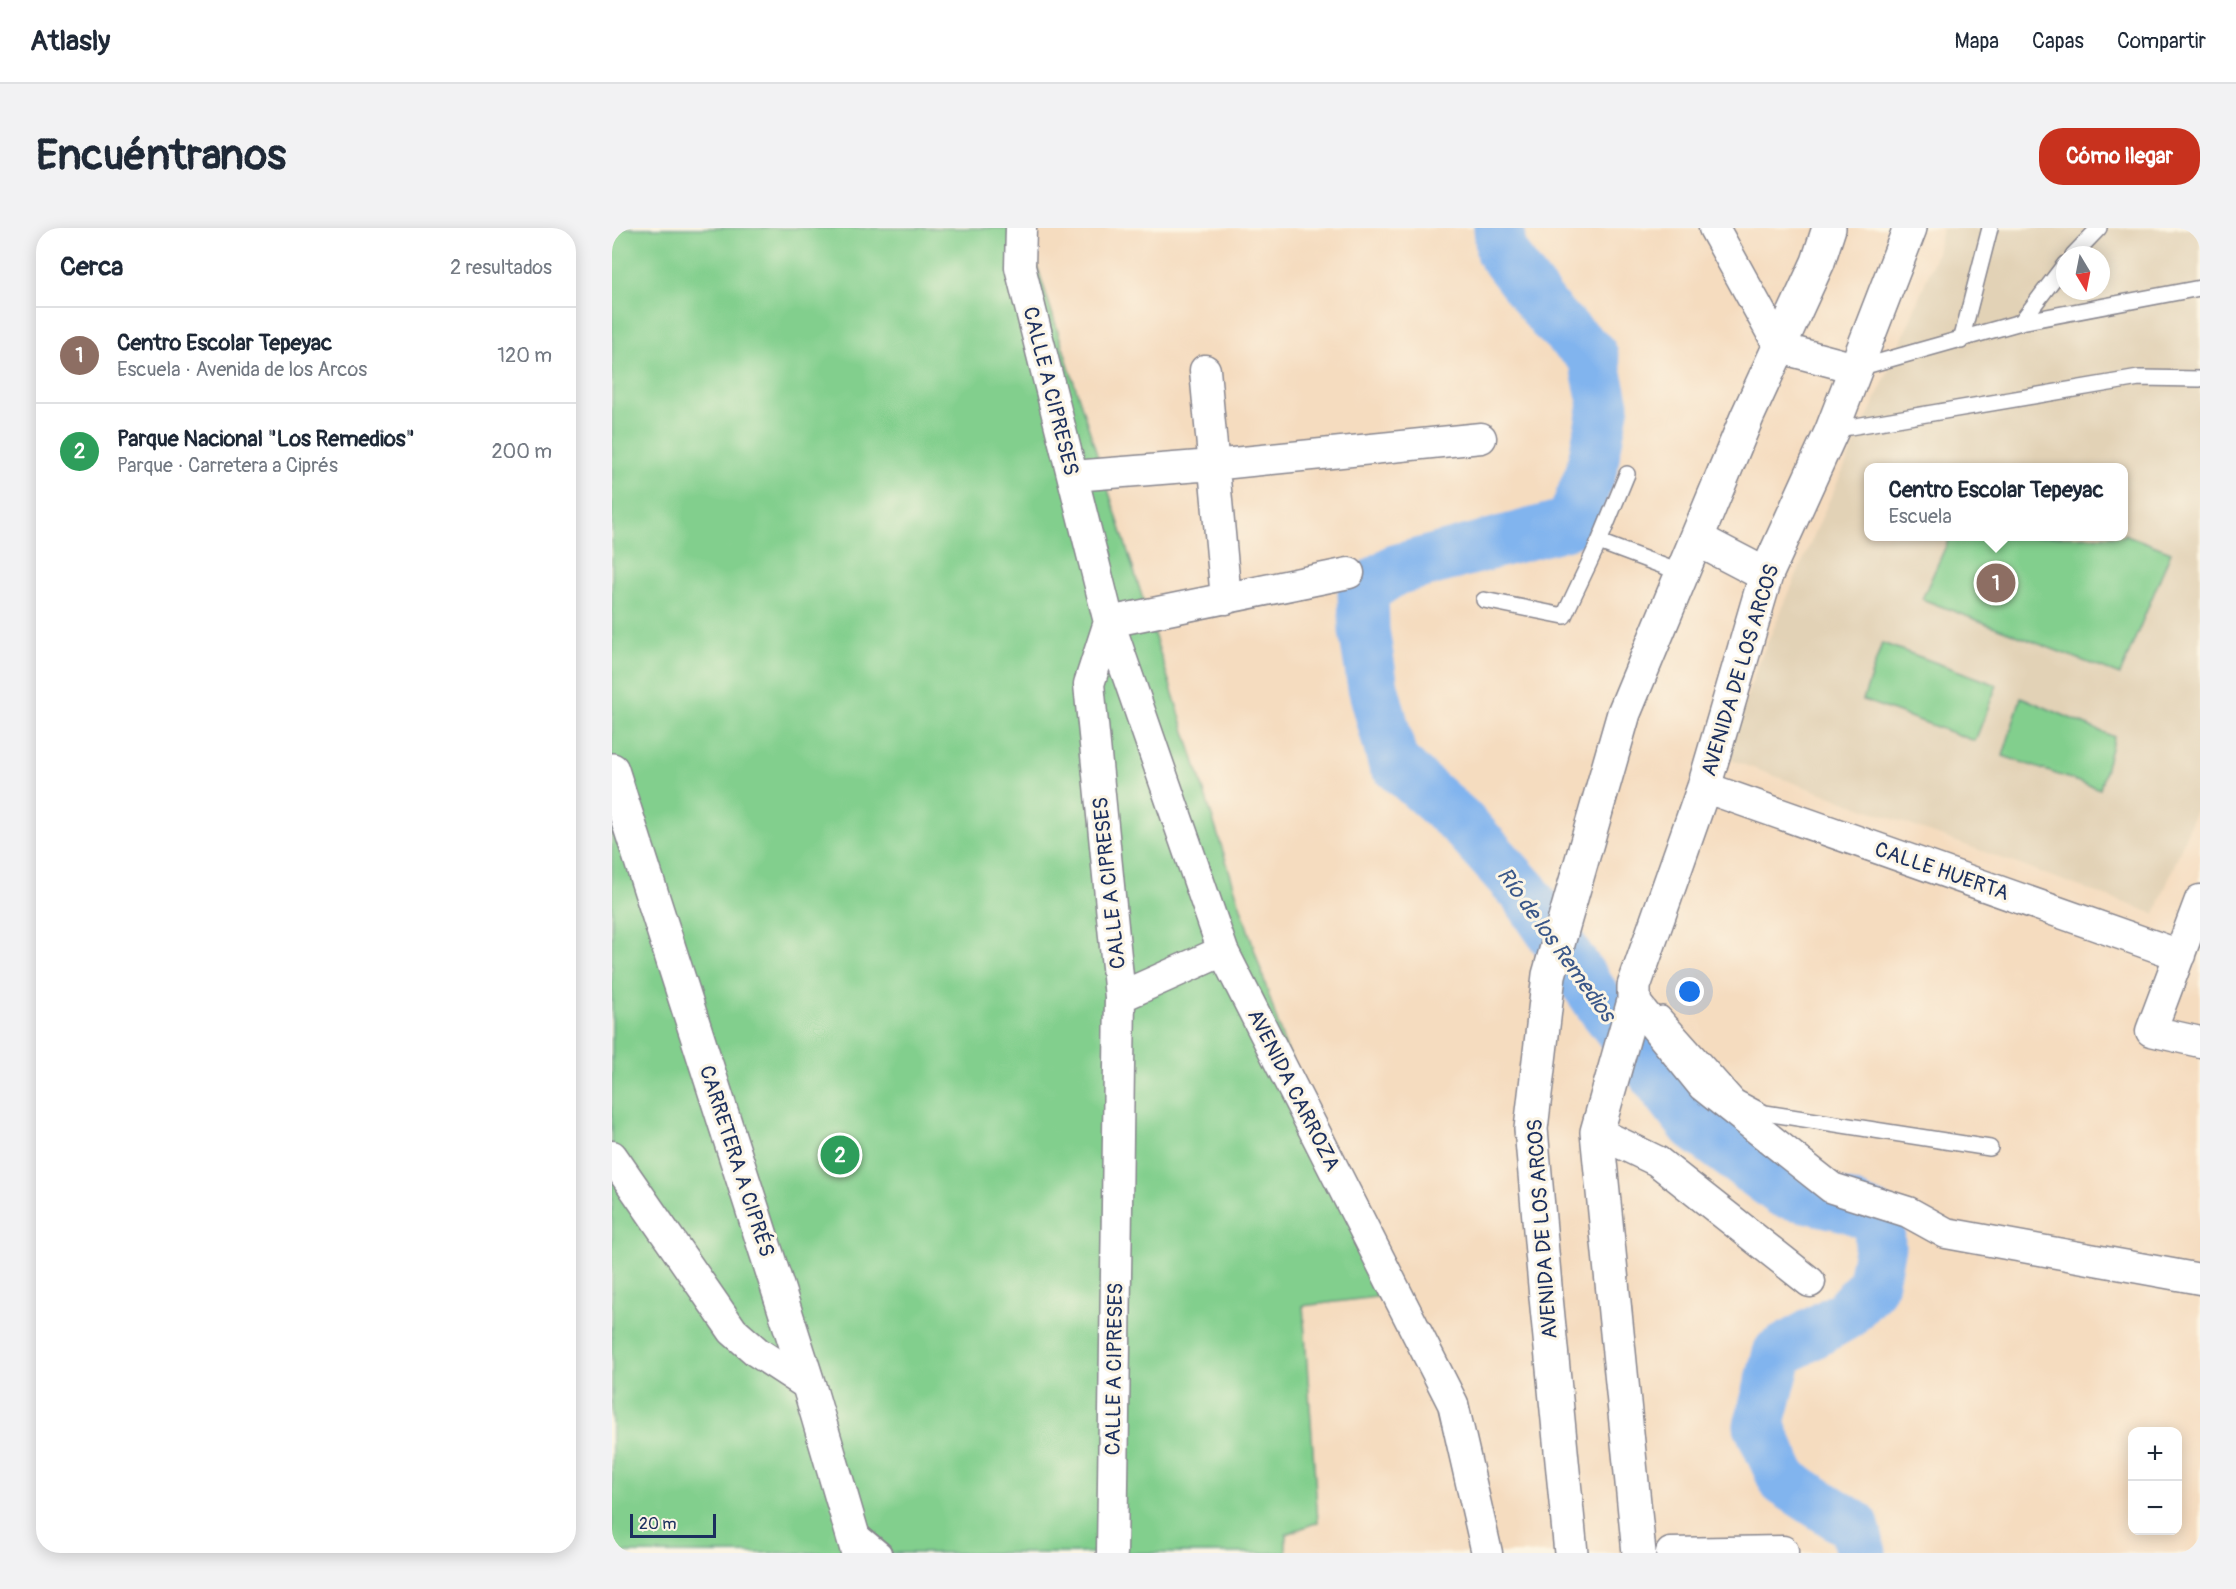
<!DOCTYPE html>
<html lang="es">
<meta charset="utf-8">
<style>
body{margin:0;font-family:Pangolin,sans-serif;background:#f2f2f3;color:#1f2937}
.controls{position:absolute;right:18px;bottom:18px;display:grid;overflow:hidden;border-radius:12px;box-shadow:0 3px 15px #0003}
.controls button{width:54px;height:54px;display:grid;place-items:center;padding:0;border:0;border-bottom:2px solid #e0e1e3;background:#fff;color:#1f2937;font:30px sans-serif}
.compass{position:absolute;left:1444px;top:18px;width:54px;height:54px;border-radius:50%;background:#fff;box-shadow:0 3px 15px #0003;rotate:170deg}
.scale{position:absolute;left:18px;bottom:15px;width:86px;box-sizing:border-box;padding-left:6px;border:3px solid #1b2f5e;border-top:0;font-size:16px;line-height:21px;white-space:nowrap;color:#1b2f5e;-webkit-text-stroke:4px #fcf5e5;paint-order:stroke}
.you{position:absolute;left:1078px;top:764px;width:21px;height:21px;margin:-15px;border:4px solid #fff;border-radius:50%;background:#1a73e8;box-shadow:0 0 0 9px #1a73e833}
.badge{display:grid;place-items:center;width:39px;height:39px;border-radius:50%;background:#c8321e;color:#fff;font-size:20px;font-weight:700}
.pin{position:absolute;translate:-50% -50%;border:3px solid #fff;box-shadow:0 2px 6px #0006}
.popup{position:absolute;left:1252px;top:235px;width:264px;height:78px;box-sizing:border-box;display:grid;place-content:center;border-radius:12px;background:#fff;filter:drop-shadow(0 2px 4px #0005);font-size:20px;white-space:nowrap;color:#747a83}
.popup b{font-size:22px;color:#1f2937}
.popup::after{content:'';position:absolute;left:50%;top:100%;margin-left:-12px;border:12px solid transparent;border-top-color:#fff}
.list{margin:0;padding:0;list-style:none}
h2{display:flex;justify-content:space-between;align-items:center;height:78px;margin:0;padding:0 24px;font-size:26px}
h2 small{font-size:20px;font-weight:400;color:#747a83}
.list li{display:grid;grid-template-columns:39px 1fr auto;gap:18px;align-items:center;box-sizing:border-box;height:96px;padding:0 24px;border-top:2px solid #e0e1e3}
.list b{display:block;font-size:22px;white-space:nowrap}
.list p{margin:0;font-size:20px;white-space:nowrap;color:#747a83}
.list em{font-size:20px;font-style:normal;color:#747a83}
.map{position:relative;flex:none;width:1588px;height:1325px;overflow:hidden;border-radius:24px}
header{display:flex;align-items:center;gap:36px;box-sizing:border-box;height:84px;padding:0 30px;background:#fff;border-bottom:2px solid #e0e1e3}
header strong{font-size:28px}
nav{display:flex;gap:33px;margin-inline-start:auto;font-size:21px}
.intro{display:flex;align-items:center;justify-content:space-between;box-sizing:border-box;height:144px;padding:0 36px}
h1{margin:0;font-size:42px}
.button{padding:15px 27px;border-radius:24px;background:#c8321e;color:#fff;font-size:21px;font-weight:700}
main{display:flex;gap:36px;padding:0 36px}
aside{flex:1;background:#fff;border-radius:24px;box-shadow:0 3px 15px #0003}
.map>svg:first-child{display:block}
</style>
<header>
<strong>Atlasly</strong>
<nav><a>Mapa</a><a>Capas</a><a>Compartir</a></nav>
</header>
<div class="intro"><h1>Encuéntranos</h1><a class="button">Cómo llegar</a></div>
<main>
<aside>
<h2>Cerca<small>2 resultados</small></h2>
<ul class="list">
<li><span class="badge" style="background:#8d6e63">1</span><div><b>Centro Escolar Tepeyac</b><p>Escuela · Avenida de los Arcos</p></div><em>120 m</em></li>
<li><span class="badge" style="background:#2e9e5b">2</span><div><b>Parque Nacional &quot;Los Remedios&quot;</b><p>Parque · Carretera a Ciprés</p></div><em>200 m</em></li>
</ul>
</aside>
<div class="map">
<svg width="1588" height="1325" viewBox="0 0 1588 1325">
<rect width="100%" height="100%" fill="#fcf5e5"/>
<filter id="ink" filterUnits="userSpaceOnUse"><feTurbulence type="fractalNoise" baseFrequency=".0167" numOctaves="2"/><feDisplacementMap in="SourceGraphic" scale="12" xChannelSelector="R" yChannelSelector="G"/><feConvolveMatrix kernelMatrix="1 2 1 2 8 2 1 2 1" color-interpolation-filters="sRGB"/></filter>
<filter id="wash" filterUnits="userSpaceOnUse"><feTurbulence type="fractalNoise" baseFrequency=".008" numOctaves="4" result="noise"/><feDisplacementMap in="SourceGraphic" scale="24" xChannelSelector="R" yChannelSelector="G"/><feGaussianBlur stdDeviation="1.35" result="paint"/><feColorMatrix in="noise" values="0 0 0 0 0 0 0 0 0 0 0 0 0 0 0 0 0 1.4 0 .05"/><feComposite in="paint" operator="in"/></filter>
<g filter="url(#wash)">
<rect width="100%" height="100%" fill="#f5dcbf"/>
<path fill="#e2d2b6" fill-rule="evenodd" d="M1330 0H1588V572L1543 686 1113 530 1147 434 1215 277 1285 124 1325 25ZM1453 27H1489V63H1453ZM1256 240H1512V308H1256Z"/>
<path fill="#82cf8d" stroke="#4e7f76" stroke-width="1.5" d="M0 0H413L671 812 781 1067 691 1078 706 1294 674 1306V1325H0Z
M1512 306 1559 324 1508 447 1310 371 1338 309 1512 308Z
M1270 415 1385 457 1363 513 1251 472Z
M1409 469 1502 509 1488 561 1391 528Z"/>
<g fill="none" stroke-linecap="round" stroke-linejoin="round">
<path stroke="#81b4ee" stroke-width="51" d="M887 0 889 24 939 89 981 128 992 177 979 244 959 295 783 342 751 363 752 402 761 459 781 534 849 594 912 664 990 779 1082 898 1171 964 1238 979 1267 992 1268 1018 1260 1058 1233 1087 1166 1125 1147 1198 1172 1253 1242 1298 1249 1325"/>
</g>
</g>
<g filter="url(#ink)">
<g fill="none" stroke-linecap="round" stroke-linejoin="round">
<defs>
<path id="service" d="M1461 27 1487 0
M1409 94 1453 36
M1349 113 1378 0
M1246 140 1409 94 1588 60
M1220 202 1527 150 1588 151
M987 314 1070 345
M872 372 952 388 987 314 1015 246
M1050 786 1125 870 1153 885 1378 920"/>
<path id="pedestrian" d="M240 1302 268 1325"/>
<path id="minor" d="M409 0 408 39 497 394 477 456 508 769 500 1325
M1102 0 1168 120 1243 140
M593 142 614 371
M461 248 600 237 869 210
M737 345 497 394 611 723 841 1176 875 1325
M1092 559 1568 727
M1588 672 1539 803 1588 814
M508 769 611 723
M1022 773 1091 858 1220 960 1296 984 1334 1005 1588 1051
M985 904 1045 933 1198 1054
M0 928 121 1103 145 1124 197 1158
M1059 1325 1171 1323V1325"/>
<path id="secondary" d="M1085 311 1154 347
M0 542 197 1158 246 1325
M959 1325 934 1069 919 901 937 747 1012 485 1135 189 1206 34 1217 0
M1027 1325 985 904 1022 773V758L1092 559 1154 347 1220 202 1298 0"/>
</defs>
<use href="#service" stroke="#88868e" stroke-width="18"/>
<use href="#pedestrian" stroke="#88868e" stroke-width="26"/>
<use href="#minor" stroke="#88868e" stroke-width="33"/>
<use href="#secondary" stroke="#88868e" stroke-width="36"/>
<use href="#service" stroke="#fff" stroke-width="15"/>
<use href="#pedestrian" stroke="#fff" stroke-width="22"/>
<use href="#minor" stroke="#fff" stroke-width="30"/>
<use href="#secondary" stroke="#fff" stroke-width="33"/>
</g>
</g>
<g text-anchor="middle" stroke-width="6" stroke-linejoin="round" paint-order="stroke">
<g font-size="21" fill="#1b2f5e" stroke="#fcf5e5">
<text transform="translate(439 163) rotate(76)" y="7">CALLE A CIPRESES</text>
<text transform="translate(1128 442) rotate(-73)" y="7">AVENIDA DE LOS ARCOS</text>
<text transform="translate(1330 643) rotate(19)" y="7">CALLE HUERTA</text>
<text transform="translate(497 655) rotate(-96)" y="7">CALLE A CIPRESES</text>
<text transform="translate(682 862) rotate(63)" y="7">AVENIDA CARROZA</text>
<text transform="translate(125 933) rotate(72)" y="7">CARRETERA A CIPRÉS</text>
<text transform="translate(930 1001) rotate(-94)" y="7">AVENIDA DE LOS ARCOS</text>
<text transform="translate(502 1141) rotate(-89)" y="7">CALLE A CIPRESES</text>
</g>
<g font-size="22" font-style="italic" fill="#3a5789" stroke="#fcf5e5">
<text transform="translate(945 716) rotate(54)" y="8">Río de los Remedios</text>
</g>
</g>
</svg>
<div class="controls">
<button>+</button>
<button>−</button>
</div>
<svg class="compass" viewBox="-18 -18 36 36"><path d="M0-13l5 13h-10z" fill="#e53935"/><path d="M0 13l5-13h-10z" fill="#747a83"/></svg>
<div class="scale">20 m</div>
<div class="you"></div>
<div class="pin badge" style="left:1384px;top:355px;background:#8d6e63">1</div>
<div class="popup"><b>Centro Escolar Tepeyac</b>Escuela</div>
<div class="pin badge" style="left:228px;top:927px;background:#2e9e5b">2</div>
</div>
</main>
